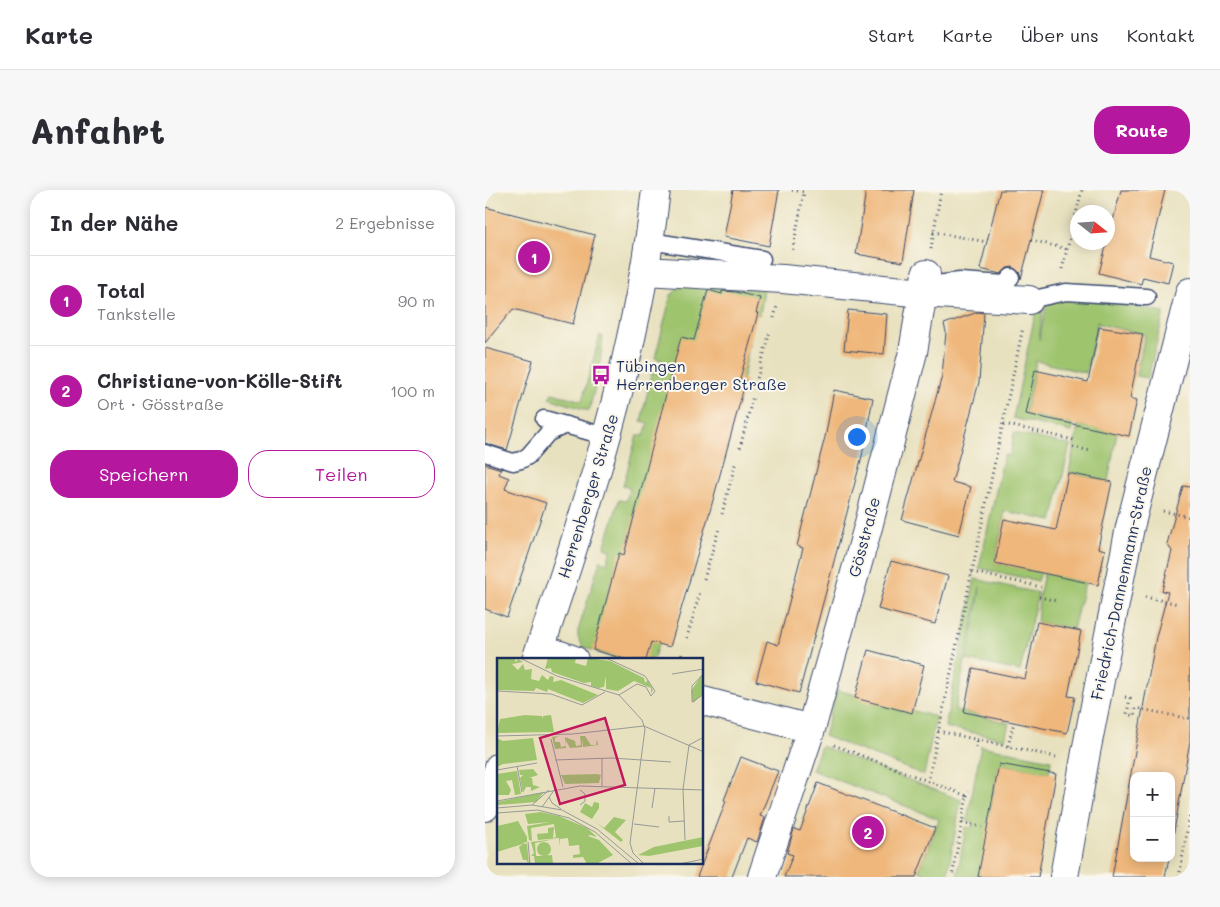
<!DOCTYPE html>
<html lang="de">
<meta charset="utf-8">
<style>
body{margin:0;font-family:Mali,sans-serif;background:#f7f7f7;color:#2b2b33}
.controls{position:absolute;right:15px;bottom:15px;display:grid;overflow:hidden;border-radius:10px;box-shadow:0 2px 12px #0003}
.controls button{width:45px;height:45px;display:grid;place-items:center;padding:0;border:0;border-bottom:1px solid #e1e1e2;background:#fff;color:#2b2b33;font:25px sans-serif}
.compass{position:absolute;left:585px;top:15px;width:45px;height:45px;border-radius:50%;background:#fff;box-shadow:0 2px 12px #0003;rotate:107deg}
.you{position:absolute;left:371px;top:246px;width:18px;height:18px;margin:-12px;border:4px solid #fff;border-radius:50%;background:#1a73e8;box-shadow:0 0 0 8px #1a73e833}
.badge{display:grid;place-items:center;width:32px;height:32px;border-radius:50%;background:#b5179e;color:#fff;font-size:16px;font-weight:700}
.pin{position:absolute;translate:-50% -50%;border:2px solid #fff;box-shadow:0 1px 5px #0006}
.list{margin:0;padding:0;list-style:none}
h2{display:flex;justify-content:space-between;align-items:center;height:65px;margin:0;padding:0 20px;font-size:21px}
h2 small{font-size:16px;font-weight:400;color:#7c7c81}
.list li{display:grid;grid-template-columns:32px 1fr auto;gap:15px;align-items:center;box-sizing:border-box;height:90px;padding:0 20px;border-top:1px solid #e1e1e2}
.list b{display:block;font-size:19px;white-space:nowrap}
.list p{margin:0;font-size:16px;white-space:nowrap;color:#7c7c81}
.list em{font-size:16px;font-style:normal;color:#7c7c81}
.actions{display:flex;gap:10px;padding:15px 20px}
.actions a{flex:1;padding:11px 0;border:1px solid #b5179e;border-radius:20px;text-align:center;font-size:18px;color:#b5179e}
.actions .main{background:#b5179e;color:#fff}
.map{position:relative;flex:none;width:705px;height:687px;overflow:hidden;border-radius:20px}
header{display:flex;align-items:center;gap:30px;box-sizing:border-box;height:70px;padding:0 25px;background:#fff;border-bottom:1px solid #e1e1e2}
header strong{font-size:24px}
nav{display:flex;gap:28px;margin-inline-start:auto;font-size:18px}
.intro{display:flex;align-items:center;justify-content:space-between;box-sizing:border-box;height:120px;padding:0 30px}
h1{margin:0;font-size:35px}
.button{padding:12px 22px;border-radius:20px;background:#b5179e;color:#fff;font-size:18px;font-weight:700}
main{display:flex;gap:30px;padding:0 30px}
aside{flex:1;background:#fff;border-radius:20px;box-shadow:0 2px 12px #0003}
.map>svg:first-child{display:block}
</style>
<header>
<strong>Karte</strong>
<nav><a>Start</a><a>Karte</a><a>Über uns</a><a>Kontakt</a></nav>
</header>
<div class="intro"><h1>Anfahrt</h1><a class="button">Route</a></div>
<main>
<aside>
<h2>In der Nähe<small>2 Ergebnisse</small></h2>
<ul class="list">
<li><span class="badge">1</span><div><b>Total</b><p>Tankstelle</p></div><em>90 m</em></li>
<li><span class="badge">2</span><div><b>Christiane-von-Kölle-Stift</b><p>Ort · Gösstraße</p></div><em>100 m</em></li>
</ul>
<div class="actions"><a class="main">Speichern</a><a>Teilen</a></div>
</aside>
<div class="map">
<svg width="705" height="687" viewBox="0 0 705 687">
<rect width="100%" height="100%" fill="#fbf7ec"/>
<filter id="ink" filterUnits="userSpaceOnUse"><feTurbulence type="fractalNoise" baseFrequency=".02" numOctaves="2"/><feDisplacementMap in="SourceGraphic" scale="10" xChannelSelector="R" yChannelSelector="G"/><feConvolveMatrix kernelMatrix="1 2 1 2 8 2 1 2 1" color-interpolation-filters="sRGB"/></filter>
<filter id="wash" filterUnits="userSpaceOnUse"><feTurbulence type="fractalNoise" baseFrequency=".0096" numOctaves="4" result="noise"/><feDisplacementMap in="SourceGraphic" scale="20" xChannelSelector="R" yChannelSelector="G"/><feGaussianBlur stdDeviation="1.12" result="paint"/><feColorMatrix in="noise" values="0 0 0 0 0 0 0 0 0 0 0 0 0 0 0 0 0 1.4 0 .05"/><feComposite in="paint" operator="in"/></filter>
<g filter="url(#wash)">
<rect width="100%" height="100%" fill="#e8e1bf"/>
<path fill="#9fc46e" stroke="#5d7a66" d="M197 95 279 100 275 125 270 124 255 203 168 470 132 469 98 457 93 447V441L115 371 122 373 126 360 119 358 134 310 141 311 145 298 138 296 152 245 159 246 163 233 156 231 167 182 174 184 177 170 170 168 186 105Z
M588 107 679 122 663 188 651 186 660 145 614 134 613 131 601 183 551 171 541 224 588 234 586 242 528 228 552 115 558 117 554 150 561 118 558 112Z
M115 145 118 147 114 181 104 221 64 208 67 203 97 211Z
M593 235 632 243 623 291 584 283Z
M529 243 585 255 567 331 520 321 510 373 556 382 553 391 494 378 519 265 525 266Z
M559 383 600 392 588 439 552 432 554 407Z
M490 389 553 403 535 481 482 470 493 413 495 397 470 520 524 533 520 549 460 537Z
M352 500 451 527 439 585 339 546Z
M336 556 476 610 462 687H437L439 683 434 681 454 629 327 580Z
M496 556 566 570 564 583 514 574 505 623 536 629 493 687H472L481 637 487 638 488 632 482 631Z"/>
<g id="blocks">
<path fill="#efb77b" d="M248 0H294L284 56 239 47Z
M381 0H429L418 72 371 64Z
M515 0H559L536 89 535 83 528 77 522 78 516 84 495 79Z
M636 0H680L664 66 688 72 683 93 658 87 656 94 614 83Z
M0 17 110 45 88 134 28 119 0 153Z
M223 100 237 104V101L251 102 275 108 271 123H273L255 189 261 190 225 321 185 457 166 452 161 470H143L108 460 134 363 139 365 196 147 209 150Z
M363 120 402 124 399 164 359 160Z
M493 122 499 123 494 192 467 292 486 297 474 345 417 330 457 186 461 142 459 134Z
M614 137 658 144 645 208 652 210 644 246 541 224 550 180 603 192Z
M0 158 48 171 22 260 0 253Z
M349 200 388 208 377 266 314 503 271 491 282 451 293 455 318 358 312 356 341 243Z
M0 274 16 279 14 284 24 288 20 299 61 313 22 427 0 419Z
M583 283 627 292 613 358 620 360 613 395 510 373 519 329 571 340Z
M698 296 705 297V551L689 641 686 655V586H649V668H684L680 687H627L671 447 683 402 677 401 687 361 682 354Z
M406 371 463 386 450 434 393 419Z
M552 432 596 441 583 506 590 507 582 543 479 522 488 478 540 489Z
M383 460 439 475 427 523 370 508Z
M256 567 293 581 275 626 280 628 272 652 262 648 247 687H212L241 611 239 610Z
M514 574 571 584 553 687H493Z
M333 593 450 638 431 687H299L308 665 302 663 309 639 315 641Z"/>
</g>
</g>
<g filter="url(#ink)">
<use href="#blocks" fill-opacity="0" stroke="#3a4a6d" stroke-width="1"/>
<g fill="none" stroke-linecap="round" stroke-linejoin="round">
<defs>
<path id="service" d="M165 51 277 69
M452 94 475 91 520 94 526 87
M544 110 581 102 662 107
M59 229 123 247
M0 263 28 272 36 270 43 266 63 243 81 235"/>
<path id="minor" d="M160 81 298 89 438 103 544 110
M55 458 89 470
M51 470C103 317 153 161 171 0
M218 511 326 539
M0 617 14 577
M277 687 326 539 383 337 428 162 441 84
M579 687 601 562 645 337 705 102"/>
</defs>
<use href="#service" stroke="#3a4a6d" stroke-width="19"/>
<use href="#minor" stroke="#3a4a6d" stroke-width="30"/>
<path stroke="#3a4a6d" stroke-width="3" stroke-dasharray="1 4" stroke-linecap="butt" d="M307 0 319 2 307 63
M448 42 502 52
M546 50 582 59
M446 59 456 0
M577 79 597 0
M289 128 292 116
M271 193 285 141
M519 234 589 250
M588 257 606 261
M255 258 268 206
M678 321 705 327
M237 324 251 271
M487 382 556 397
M219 389 234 338
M554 407 572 411
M660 407 694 414
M202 448 215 402
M195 470 198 461
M640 507 645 508 642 524 649 526 651 518 705 529
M453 541 571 567
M349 555 482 606 467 687
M523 556 529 532
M491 557 493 549
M443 592 538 137
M482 606 483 601
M477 633 497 637
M694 687 705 624"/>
<use href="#service" stroke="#fff" stroke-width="16"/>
<use href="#minor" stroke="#fff" stroke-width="28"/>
</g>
</g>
<defs>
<symbol id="bus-bare" viewBox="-9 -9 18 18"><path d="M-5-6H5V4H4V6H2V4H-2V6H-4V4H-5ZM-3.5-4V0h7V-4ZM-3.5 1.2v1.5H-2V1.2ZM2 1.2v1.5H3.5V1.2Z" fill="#b5179e" stroke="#fbf7ec" stroke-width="2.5" paint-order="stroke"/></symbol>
</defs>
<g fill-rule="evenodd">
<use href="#bus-bare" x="102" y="171" width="28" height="28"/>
</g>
<g text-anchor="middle" stroke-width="4" stroke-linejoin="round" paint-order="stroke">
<g font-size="16" fill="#1b2f5e" stroke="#fbf7ec" text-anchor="start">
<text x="131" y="182">Tübingen<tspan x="131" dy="18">Herrenberger Straße</tspan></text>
</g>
<g font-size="16" fill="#1b2f5e" stroke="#fbf7ec">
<text transform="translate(103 306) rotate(-73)" y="6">Herrenberger Straße</text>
<text transform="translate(379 347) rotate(-75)" y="6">Gösstraße</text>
<text transform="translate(636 393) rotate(-78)" y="6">Friedrich-Dannenmann-Straße</text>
</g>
</g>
<g transform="translate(12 468)">
<rect width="206" height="206" fill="#e8e1bf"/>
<path d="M0 0H17L19 4 21 1 26 4 15 6 21 12 26 6 28 12 35 11 34 21 42 23 45 17 51 22 53 18 57 19 56 24 64 22 101 37 86 45 51 31 50 34 39 30 37 33 0 32ZM51 0H79L78 5 89 8 91 0 113 3 147 20 148 25 151 22 156 32 154 35V30L137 23 121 33 109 31V18L107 29 101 30 94 28V24L87 25 55 14 54 10 48 11ZM206 15V36L196 45 194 33ZM54 57 57 74 0 75 3 61 28 57 45 58 46 61V58ZM62 78 58 80V84H63L64 89 69 88 68 79 78 83 79 88 84 87 83 78H88L94 87H99L100 81 101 87 86 89 85 82V89L73 90 69 83V90L58 91 55 79ZM0 80 6 83 36 80 40 102 6 106 0 109ZM36 111 41 117 32 120H35L36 127 43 129 34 133V129H29L26 135 23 120 26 117H23L22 112ZM20 113 24 136 18 137 15 122 9 123 14 132 12 137H0V116ZM100 116 104 117 102 125 68 126 64 117ZM47 134 39 144 1 147 0 144ZM97 144 102 145V150L95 161 83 154 88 145 95 149ZM44 154 62 158 90 170 100 179 93 177 91 178 102 182 116 197 99 206H90L86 199 76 200V197L83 196 82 187 72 188 71 180 63 181V188L62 180 41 182 40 176 51 175V170L57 169 56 180 59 179 57 166 34 170 35 183 32 182 30 168 53 164 31 166 28 156ZM117 159 129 162 118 174 126 182 124 184 97 163 107 170ZM21 163 30 179V184L25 185 30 186 32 206 29 202H26L22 189 26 186 0 194V168ZM206 179V188L152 198 141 197 157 189ZM58 181 38 185 39 198 55 197 56 206H38L37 198H34L37 195 34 184ZM40 191a7 7 0 1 1 14 0a7 7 0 1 1-14 0Z" fill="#9fc46e"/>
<path fill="none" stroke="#969a98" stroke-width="1" d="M23 0 60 18 122 37M109 0 148 18 158 33 154 38 149 29 140 26 122 37M207 15 195 28V44L207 36M175 16 207 11M0 33 54 36 85 47 108 34M122 37 145 62 148 71 133 185 136 195 147 206M0 78 76 76 147 68 207 94M54 81 66 129M192 87 207 79M105 100V128M58 102 115 100 174 104M20 108 25 134M0 112 40 105M52 139 55 145 64 151M0 143 83 128 207 132M35 147 52 132M83 147 88 143V136L83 132M45 149 58 131M0 150 35 147 65 152 100 171 142 206M155 150 158 130M0 155 41 152 72 160 98 174 135 206M172 158V164L188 163M137 166 162 169M188 182 186 131 192 87M31 184 33 206M182 206 207 201"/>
<path fill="#c2185b" fill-opacity="0.15" stroke="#c2185b" stroke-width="2.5" d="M108 60 128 127 63 146 43 80Z"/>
<rect width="206" height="206" fill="none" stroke="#1b2f5e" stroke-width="2.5"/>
</g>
</svg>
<div class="controls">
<button>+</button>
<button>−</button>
</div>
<svg class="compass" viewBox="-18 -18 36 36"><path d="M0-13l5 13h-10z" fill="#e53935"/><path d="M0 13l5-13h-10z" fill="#7c7c81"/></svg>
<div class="you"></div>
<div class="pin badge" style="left:49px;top:67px">1</div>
<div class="pin badge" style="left:383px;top:642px">2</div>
</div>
</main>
